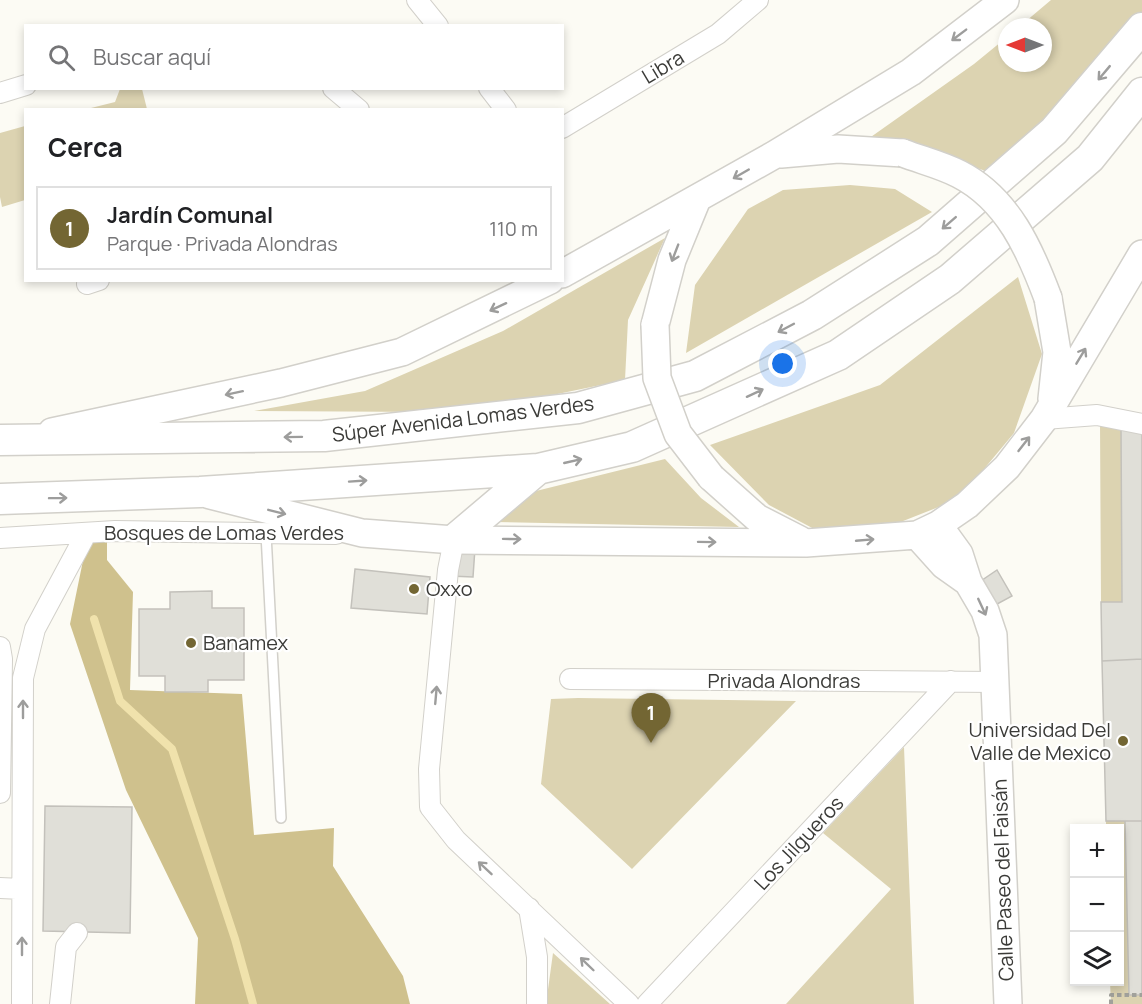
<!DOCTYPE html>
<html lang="es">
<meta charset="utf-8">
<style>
body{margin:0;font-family:Manrope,sans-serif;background:#f6f6f6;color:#202124}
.controls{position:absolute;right:18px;bottom:18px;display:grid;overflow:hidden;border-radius:0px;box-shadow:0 3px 9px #0003}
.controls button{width:54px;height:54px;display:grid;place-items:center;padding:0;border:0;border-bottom:2px solid #e0e0e0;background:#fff;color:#202124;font:30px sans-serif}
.compass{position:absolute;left:998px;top:18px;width:54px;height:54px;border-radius:50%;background:#fff;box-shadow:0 3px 9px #0003;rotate:270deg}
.you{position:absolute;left:783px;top:364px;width:21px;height:21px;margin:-15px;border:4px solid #fff;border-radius:50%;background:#1a73e8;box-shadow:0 0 0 9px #1a73e833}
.badge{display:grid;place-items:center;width:39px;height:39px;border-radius:50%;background:#736633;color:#fff;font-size:20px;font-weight:700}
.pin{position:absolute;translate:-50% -50px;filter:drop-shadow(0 2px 3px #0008)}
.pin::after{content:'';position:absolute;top:32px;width:21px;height:18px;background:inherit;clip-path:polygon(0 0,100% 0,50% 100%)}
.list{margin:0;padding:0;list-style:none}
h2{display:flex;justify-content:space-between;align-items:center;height:78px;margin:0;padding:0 24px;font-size:26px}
h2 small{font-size:20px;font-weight:400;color:#757577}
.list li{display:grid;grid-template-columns:39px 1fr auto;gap:18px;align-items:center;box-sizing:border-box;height:84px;margin:0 12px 12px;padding:0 12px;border:2px solid #e0e0e0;border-radius:0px}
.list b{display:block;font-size:22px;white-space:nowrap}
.list p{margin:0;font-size:20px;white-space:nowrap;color:#757577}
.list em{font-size:20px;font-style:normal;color:#757577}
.icon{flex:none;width:33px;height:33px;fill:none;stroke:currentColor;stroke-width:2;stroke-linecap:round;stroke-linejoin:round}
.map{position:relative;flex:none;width:1142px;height:1004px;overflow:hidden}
.search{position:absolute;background:#fff;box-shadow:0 3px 9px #0003;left:24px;top:24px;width:540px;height:66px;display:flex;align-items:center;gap:15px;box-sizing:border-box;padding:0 21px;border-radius:0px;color:#757577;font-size:22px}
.panel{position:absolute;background:#fff;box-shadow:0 3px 9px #0003;left:24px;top:108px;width:540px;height:174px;border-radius:0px}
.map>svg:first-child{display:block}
</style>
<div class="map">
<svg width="1142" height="1004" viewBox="0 0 1142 1004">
<rect width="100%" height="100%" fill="#fcfbf4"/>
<path fill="#dcd3b1" d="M1051 0H1142V13L994 174 926 150 868 139 974 64 1007 37V63H1043V27H1019Z
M120 89H142L147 109H87L115 102Z
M25 126V200L2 207 0 197V133Z
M850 185 895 189 932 212 686 353 695 285 748 209 783 190Z
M665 238 628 320 625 380 543 397 430 412 254 411 365 391 503 331Z
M1018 277 1042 354 1014 433 959 499 893 525 816 530 769 505 710 445 880 385Z
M1100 422 1121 426 1122 602H1101Z
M665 459 701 498 739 527 494 522 532 492Z
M551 699 578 698 796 701 632 869 541 784Z
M904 747 914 1004H786L891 889 823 833Z
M1106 821H1125L1129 995H1142V1004H1111L1110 982H1120V828H1106Z
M553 953 610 1004H546Z"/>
<path fill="#cfc18d" d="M87 541 107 542V560L133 592 130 690 242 694 254 835 334 828 333 866 403 976 410 1004H195L198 938 126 790 70 624Z"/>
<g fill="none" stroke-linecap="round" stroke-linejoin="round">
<path stroke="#f0e2ac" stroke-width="8" d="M94 619 120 701 172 749 235 939 253 1004"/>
</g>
<path fill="#e0dfd8" stroke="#c3c1bb" stroke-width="1.5" d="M1121 426 1142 431V659L1102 661 1101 602H1122Z
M453 547 475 548 473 577 450 576Z
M355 569 430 577 427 614 351 608Z
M997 570 1012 596 988 609 975 585Z
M212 591V608H244V680H208V692H165V676H139V609H170V592Z
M1142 659V821H1106L1102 661Z
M45 806 132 807 130 933 43 931Z
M1125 821H1142V995H1129Z"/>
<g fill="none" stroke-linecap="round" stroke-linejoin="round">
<defs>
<path id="lane" d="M266 534 281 818"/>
<path id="street" d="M417 0 438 26
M333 88 359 110
M489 88 506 110
M0 93 26 85
M562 128 718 34 758 0
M87 284 99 280
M1044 419 1097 415 1142 424
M0 538 115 531 336 534
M454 540 448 570 429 769 430 807 456 840 629 1004
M0 647 2 659 0 793
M570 679 997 682
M0 888 22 889
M529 908 537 957V1004
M22 1004 23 678 35 629 86 534
M60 1004 66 947 77 933
M647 1004 951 681"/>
<path id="secondary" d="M781 154 838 149 903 153
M562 274 774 155 911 72 1005 0
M1048 298 1057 352 1052 399
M655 325 672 260 697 199
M52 432 281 383 402 352 550 280
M711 477 757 518 800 540
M210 495 362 533 454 540 806 543 917 535 938 525 967 505 1007 467 1044 419 1142 254
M938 525 959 554 968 582
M917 535 944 565 968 582 985 611 993 635 1008 1004"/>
<path id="primary" d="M0 440 324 436 578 408 695 376 812 315 928 241 1054 131 1142 28
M0 499 200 492 538 469 632 447 838 355 950 279 1090 158 1142 93
M454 540 538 469"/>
</defs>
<use href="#lane" stroke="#d2d0ca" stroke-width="12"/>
<use href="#street" stroke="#d2d0ca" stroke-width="22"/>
<use href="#secondary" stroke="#d2d0ca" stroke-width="30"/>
<use href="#primary" stroke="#d2d0ca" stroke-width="33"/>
<path stroke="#a1a19b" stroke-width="4" stroke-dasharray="4.5 3" stroke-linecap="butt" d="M1111 1004V995H1142"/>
<use href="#lane" stroke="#fff" stroke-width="9"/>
<use href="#street" stroke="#fff" stroke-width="20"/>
<use href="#secondary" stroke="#fff" stroke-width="27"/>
<use href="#primary" stroke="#fff" stroke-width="30"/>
<defs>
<path id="secondary-bridge" d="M903 153C921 160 942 165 959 174 1008 199 1030 250 1048 298
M655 325 657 378 678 434 711 477"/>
</defs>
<use href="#secondary-bridge" stroke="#d2d0ca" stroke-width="30" stroke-linecap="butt"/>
<use href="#secondary-bridge" stroke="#fff" stroke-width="27"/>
</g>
<defs><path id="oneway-shaft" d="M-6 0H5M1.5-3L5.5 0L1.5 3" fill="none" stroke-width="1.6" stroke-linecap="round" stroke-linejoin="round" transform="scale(1.5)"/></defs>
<g stroke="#9d9d9c">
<use href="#oneway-shaft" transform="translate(959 35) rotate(143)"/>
<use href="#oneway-shaft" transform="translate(1104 73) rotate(130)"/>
<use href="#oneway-shaft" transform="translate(741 174) rotate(150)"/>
<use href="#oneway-shaft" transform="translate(949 223) rotate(139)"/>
<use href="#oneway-shaft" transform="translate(675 253) rotate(111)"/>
<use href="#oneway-shaft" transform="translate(498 307) rotate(155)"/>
<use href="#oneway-shaft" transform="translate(786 328) rotate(152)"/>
<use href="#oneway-shaft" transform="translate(1081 356) rotate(-59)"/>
<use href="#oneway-shaft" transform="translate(234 393) rotate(168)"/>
<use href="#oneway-shaft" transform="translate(755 393) rotate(-25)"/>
<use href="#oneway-shaft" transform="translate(293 437) rotate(179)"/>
<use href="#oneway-shaft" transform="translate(1024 444) rotate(-52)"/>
<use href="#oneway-shaft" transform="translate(573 461) rotate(-13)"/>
<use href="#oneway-shaft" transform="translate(358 481) rotate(-4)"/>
<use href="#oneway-shaft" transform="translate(58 498) rotate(-1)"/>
<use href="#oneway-shaft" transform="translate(277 512) rotate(14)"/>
<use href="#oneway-shaft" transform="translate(512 539) rotate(1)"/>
<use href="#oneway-shaft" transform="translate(865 540) rotate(-5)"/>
<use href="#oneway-shaft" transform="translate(707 542) rotate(1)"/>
<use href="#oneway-shaft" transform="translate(982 607) rotate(65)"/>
<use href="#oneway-shaft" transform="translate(436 695) rotate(-85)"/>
<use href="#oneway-shaft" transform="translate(23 709) rotate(-90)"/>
<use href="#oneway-shaft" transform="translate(485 868) rotate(-137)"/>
<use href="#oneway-shaft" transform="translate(22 946) rotate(-90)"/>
<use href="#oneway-shaft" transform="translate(587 964) rotate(-136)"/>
</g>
<g fill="#736633" stroke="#fff" stroke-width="2">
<circle cx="414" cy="589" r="6"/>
<circle cx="191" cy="643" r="6"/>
<circle cx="1123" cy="741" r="6"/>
</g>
<g text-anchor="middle" stroke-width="4.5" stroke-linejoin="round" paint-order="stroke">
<g font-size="20" fill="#3b3b38" stroke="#fff">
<text transform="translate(663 67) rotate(-31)" y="7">Libra</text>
<text transform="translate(463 419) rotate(-7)" y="7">Súper Avenida Lomas Verdes</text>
<text x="224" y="540">Bosques de Lomas Verdes</text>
<text x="784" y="688">Privada Alondras</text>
<text transform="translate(799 843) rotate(-47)" y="7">Los Jilgueros</text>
<text transform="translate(1003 880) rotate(-92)" y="7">Calle Paseo del Faisán</text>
</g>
<g font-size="20" fill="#3b3b38" stroke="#fff" text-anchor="start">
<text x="426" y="596">Oxxo</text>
<text x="203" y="650">Banamex</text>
<text x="1111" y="737" text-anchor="end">Universidad Del<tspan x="1111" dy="23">Valle de Mexico</tspan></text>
</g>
</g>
</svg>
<div class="controls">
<button>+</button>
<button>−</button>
<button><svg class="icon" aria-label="layers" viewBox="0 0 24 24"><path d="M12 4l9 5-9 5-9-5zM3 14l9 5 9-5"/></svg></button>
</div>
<svg class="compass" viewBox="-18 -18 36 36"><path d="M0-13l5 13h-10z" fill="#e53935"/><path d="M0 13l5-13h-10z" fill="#757577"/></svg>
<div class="you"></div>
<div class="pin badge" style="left:651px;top:743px">1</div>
<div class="search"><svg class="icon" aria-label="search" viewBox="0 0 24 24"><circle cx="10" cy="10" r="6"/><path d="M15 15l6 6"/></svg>Buscar aquí</div>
<section class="panel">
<h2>Cerca<small></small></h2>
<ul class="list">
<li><span class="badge">1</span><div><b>Jardín Comunal</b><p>Parque · Privada Alondras</p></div><em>110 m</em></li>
</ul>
</section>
</div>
